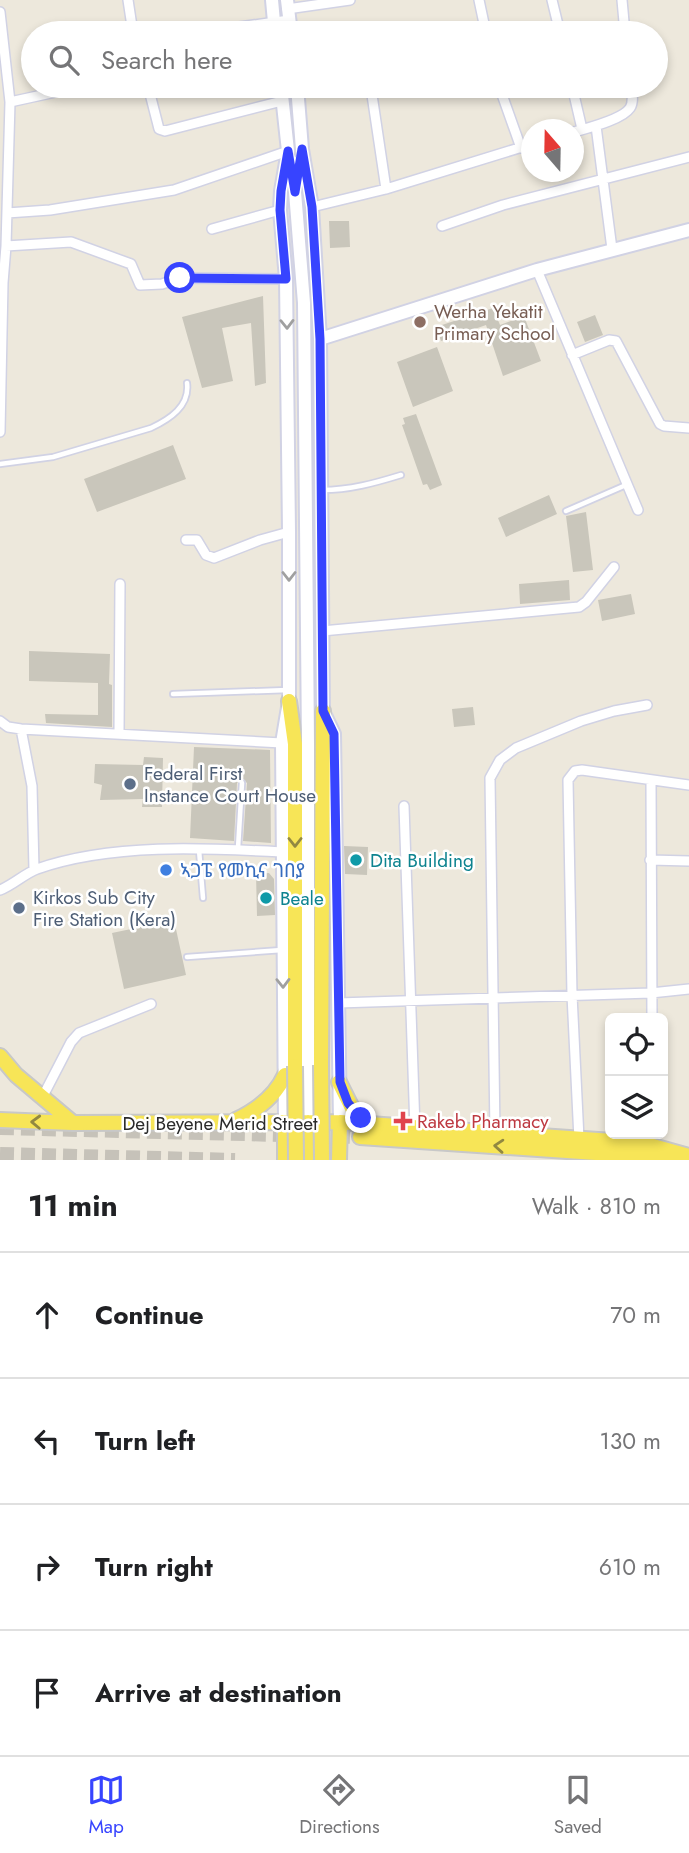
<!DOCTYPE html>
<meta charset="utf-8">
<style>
body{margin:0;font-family:Jost,"Noto Sans Ethiopic",sans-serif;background:#f6f6f6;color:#202124}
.controls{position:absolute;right:21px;bottom:21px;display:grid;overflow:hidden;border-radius:10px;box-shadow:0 4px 10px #0003}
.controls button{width:63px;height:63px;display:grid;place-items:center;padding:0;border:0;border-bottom:2px solid #e0e0e0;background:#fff;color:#202124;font:35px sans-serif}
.compass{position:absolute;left:521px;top:119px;width:63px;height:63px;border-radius:50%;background:#fff;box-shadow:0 4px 10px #0003;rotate:340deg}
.stop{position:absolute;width:21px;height:21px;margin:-16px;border:5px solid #3744ff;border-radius:50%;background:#fff}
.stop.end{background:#3744ff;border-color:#fff;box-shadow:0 2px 7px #0008}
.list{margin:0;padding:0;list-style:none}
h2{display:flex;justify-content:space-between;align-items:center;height:91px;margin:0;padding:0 28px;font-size:30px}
h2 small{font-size:23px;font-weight:400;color:#757577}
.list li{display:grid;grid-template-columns:46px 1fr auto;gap:21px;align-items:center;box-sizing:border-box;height:126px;padding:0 28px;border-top:2px solid #e0e0e0}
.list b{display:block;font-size:26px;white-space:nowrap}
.list em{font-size:23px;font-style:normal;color:#757577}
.icon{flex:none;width:38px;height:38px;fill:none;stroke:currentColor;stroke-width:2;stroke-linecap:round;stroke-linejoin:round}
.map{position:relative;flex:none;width:689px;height:1160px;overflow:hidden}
.search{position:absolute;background:#fff;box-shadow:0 4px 10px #0003;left:21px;right:21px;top:21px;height:77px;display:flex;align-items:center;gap:18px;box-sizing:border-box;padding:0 24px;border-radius:38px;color:#757577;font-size:26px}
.sheet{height:595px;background:#fff}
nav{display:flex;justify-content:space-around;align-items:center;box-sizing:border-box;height:98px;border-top:2px solid #e0e0e0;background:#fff;font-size:19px;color:#757577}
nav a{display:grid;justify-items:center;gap:4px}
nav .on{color:#3744ff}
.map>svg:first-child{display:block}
</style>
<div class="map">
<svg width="689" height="1160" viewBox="0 0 689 1160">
<rect width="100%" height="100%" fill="#ede8dc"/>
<path fill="#c9c6bb" d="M329 221H349L350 247 330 248Z
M263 296 266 383 255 386 251 323 222 328 233 381 202 388 182 317Z
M493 308 500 325 524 316 541 361 503 376 486 325 441 341 436 327Z
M595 315 603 335 585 342 577 322Z
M437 347 453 391 413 407 397 362Z
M416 414 442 485 430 490 427 484 423 485 402 425 405 424 403 418Z
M173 445 186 479 97 512 84 479Z
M549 495 557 514 506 537 498 518Z
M586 512 593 570 573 572 566 516Z
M569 580 570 600 520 604 519 584Z
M631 594 635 614 602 621 598 600Z
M29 651 110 654 109 684 112 685V727L46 723 45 714 98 715V683L29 681Z
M473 707 475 725 454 727 452 709Z
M194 747 270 750 271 843 243 841 247 783 242 778 237 783 234 841 190 838Z
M144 757 163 758 162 807H142L143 799 100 800 102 785 94 783 95 764 143 765Z
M344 846 368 847 367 875 345 874Z
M269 873 274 879 275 915 257 916 256 874Z
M174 920 186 975 124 989 112 933Z"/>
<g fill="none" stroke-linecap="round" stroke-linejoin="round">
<path stroke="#c6c2b9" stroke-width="14" stroke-dasharray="14 7" stroke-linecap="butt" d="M0 1128 360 1137
M0 1154 235 1160"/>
<defs>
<path id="lane" d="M0 464 53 457 151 428C170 419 190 406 187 383
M322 490C350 490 375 483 401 475
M566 511 626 485
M173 694 288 690
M238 848 242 783
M199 850 203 898
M187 957 282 950"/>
<path id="street" d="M128 0 133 33
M479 0 486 33
M552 0 560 33
M622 0 625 33
M287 9 350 0
M0 12 10 102 6 246 3 283 0 432
M197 33 289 20
M148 86 159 129 165 131 282 101
M366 86 372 95 386 189
M499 86 521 148
M572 86 582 129
M297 89 334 86
M10 102 83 86
M596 126 612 249
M574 132C587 128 622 120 630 108 634 102 632 93 631 86
M312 207 386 189 532 144
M7 213 50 210 174 190 288 151
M442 226 503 205 689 157
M212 229 280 210
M6 246 71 242 131 264 140 285 162 284 180 278 286 279
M537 270 638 510
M572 355 609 340 616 341 660 424 664 426 689 428
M186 540H197L206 555 214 558 260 540 289 532
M322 631 579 607 586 602 614 567
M0 721 8 727 21 729 282 743
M21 729 32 786 34 870
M119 733 120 584
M651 780 652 1018
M404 806 415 1129
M650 860 689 861
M0 890C13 885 24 874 37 869 111 843 205 848 283 852
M338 1003 651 993 689 989
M42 1098 71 1042 79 1033 151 1004
M495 1134 490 778 500 760 516 748 581 721 614 711 647 705
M579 1139 572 995 568 780 575 771 582 770 689 785"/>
<path id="secondary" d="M272 0 275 33
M287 0 291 33
M281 86 288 151 281 191 280 210 286 279 289 532V701L282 743 285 1122
M297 86 302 149 312 207 320 339 323 711 334 734 340 1122
M289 158 295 192 300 161
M295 192 304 303 308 744V1122
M320 339 537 270 689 230"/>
<path id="primary" d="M289 701 295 744V1066
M0 1056 16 1075 73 1123
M321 1065 323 711
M339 1082 354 1112 369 1123
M0 1120 73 1123 340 1122 642 1143 689 1156
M236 1120C257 1110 275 1097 285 1075
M308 1122V1160
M360 1137 670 1158
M285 1160V1122
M339 1160 340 1122"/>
</defs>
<use href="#lane" stroke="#d1d2e4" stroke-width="8"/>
<use href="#street" stroke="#d1d2e4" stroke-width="12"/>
<use href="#secondary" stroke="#d1d2e4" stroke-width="16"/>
<use href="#primary" stroke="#c8c8c8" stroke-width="18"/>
<use href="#lane" stroke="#fff" stroke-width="4.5"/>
<use href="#street" stroke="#fff" stroke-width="9"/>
<use href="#secondary" stroke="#fff" stroke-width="12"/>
<use href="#primary" stroke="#f7e557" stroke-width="14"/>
<defs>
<path id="primary-bridge" d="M321 1065 322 1160
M295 1066 296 1160"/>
</defs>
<use href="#primary-bridge" stroke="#c8c8c8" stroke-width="18" stroke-linecap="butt"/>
<use href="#primary-bridge" stroke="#f7e557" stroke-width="14"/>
</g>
<defs><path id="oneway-chevron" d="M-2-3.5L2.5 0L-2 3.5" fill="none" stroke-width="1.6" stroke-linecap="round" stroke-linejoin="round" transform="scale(1.75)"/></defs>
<g stroke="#a0a0a0">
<use href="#oneway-chevron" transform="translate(287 324) rotate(89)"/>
<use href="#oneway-chevron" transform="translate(289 576) rotate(90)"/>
<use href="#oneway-chevron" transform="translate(283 983) rotate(89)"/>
</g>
<g stroke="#918841">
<use href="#oneway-chevron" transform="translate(295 842) rotate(90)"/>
<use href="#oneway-chevron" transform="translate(36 1122) rotate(-178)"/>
<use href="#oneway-chevron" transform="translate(499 1146) rotate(-176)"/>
</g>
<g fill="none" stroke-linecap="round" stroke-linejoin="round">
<path stroke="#3744ff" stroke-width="9" d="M180 278 286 279 280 210 281 191 288 151 295 192 302 149 312 207 320 339 323 711 334 734 340 1082 348 1103 361 1118"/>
</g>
<circle fill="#8d6e63" stroke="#fff" stroke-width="2.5" cx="420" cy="322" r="7"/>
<g fill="#5c6f8a" stroke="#fff" stroke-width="2.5">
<circle cx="130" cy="784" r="7"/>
<circle cx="19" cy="908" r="7"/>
</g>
<g fill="#0f9aa8" stroke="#fff" stroke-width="2.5">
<circle cx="356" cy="860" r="7"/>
<circle cx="266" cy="898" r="7"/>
</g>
<circle fill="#3f7fe0" stroke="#fff" stroke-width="2.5" cx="166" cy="870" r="7"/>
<path fill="#e0444e" stroke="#fff" stroke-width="2.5" d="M399.5 1110.5h7v7h7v7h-7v7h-7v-7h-7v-7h7z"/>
<g text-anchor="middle" stroke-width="5" stroke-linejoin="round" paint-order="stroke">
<g font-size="19" fill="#785e54" stroke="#fff" text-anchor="start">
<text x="434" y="318">Werha Yekatit<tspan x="434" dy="22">Primary School</tspan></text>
</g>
<g font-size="19" fill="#4e5e75" stroke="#fff" text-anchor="start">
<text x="144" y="780">Federal First<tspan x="144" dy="22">Instance Court House</tspan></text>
<text x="33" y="904">Kirkos Sub City<tspan x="33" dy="22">Fire Station (Kera)</tspan></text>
</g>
<g font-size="19" fill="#0d838f" stroke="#fff" text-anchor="start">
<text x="370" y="867">Dita Building</text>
<text x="280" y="905">Beale</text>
</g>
<g font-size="19" fill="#366cbe" stroke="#fff" text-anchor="start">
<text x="180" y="877">ኣጋፔ የመኪና ገበያ</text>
</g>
<g font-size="19" fill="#be3a42" stroke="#fff" text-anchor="start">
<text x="417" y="1128">Rakeb Pharmacy</text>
</g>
<g font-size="19" fill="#2b2b2b" stroke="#fff">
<text x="220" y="1130">Dej Beyene Merid Street</text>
</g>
</g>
</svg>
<div class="controls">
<button><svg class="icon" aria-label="locate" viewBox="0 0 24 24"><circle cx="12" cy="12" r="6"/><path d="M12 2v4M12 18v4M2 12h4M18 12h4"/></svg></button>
<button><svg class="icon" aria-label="layers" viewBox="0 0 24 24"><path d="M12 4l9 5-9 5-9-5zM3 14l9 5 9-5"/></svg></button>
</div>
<svg class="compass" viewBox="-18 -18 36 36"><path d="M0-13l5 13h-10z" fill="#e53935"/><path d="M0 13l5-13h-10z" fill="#757577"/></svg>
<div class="stop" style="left:180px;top:278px"></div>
<div class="stop end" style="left:361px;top:1118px"></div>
<div class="search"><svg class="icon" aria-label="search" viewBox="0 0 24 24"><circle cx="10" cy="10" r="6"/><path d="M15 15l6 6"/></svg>Search here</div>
</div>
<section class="sheet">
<h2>11 min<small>Walk · 810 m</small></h2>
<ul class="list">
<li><svg class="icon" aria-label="ahead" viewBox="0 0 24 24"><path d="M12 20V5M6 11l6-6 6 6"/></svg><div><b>Continue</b></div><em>70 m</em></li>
<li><svg class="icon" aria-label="left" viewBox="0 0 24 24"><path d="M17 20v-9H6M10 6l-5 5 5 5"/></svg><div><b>Turn left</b></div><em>130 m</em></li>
<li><svg class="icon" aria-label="right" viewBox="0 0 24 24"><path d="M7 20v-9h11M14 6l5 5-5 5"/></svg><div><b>Turn right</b></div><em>610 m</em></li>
<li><svg class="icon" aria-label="arrive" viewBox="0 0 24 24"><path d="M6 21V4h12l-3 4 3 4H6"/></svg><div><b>Arrive at destination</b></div></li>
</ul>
</section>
<nav>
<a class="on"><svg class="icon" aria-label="map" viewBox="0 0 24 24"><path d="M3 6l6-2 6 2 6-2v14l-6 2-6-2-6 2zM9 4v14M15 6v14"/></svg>Map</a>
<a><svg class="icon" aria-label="directions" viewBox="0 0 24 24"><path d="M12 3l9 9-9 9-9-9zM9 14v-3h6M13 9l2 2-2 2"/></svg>Directions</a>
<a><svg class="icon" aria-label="saved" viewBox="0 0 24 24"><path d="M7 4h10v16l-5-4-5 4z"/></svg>Saved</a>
</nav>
